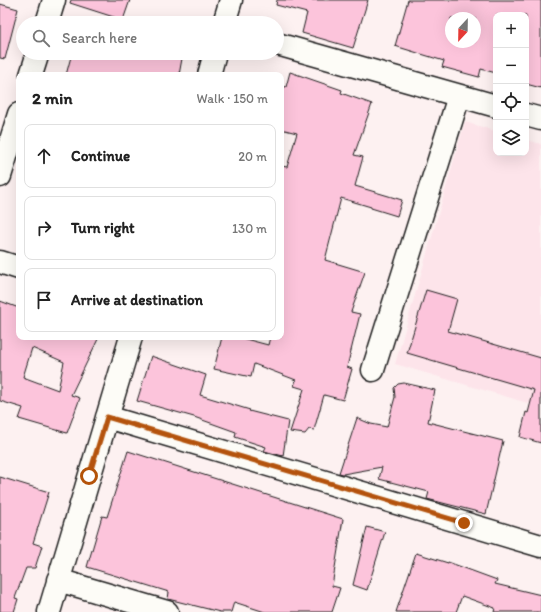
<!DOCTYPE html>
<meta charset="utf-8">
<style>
body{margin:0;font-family:Itim,sans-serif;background:#f6f6f6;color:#222}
.controls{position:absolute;right:12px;top:12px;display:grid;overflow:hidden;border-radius:8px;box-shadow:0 4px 16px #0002}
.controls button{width:36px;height:36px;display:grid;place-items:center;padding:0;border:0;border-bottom:1px solid #e0e0e0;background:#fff;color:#222;font:20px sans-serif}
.compass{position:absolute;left:445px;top:12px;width:36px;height:36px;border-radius:50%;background:#fff;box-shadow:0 4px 16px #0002;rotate:202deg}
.stop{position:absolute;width:12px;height:12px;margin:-9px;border:3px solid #b45309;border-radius:50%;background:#fff}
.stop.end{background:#b45309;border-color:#fff;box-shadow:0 1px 4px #0008}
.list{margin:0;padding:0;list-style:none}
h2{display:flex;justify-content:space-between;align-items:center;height:52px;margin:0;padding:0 16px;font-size:17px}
h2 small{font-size:13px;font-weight:400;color:#767676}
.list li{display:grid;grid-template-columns:26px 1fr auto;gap:12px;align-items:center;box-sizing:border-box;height:64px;margin:0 8px 8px;padding:0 8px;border:1px solid #e0e0e0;border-radius:8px}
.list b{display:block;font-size:15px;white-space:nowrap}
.list em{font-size:13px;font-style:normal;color:#767676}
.icon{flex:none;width:22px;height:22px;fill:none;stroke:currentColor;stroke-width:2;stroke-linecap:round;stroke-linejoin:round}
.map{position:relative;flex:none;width:541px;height:612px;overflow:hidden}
.search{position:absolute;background:#fff;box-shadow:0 4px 16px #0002;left:16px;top:16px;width:268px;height:44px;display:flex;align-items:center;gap:10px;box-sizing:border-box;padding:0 14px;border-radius:22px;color:#767676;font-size:15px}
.panel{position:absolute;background:#fff;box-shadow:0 4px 16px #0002;left:16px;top:72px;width:268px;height:268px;border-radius:8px}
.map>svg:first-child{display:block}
</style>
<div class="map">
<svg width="541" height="612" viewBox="0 0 541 612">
<rect width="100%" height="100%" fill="#fdf1f1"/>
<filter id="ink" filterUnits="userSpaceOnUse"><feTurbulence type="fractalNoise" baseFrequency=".025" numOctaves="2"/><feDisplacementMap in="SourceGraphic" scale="8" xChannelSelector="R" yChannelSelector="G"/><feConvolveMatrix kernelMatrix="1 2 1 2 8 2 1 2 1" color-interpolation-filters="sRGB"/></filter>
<g filter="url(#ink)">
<path fill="#fde4ea" d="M465 122 496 131V153H526V140L541 144V407L395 364Z"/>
<path fill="#fcc4db" stroke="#1c1c1c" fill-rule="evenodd" d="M71 0H130L123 20 70 3Z
M277 0H368L353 48 302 33 307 13 276 5Z
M408 0H541V88L526 84V15H496V73L481 69 479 77 442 67 444 61 395 46ZM451 18H475V42H451Z
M0 4 18 9 5 59 0 58Z
M72 53H183L179 75H66Z
M290 72 342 90 341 93 372 104 354 155 363 157 355 186 402 200 397 216 371 208V207L341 198 325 260 365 272 351 312 360 314 347 367 352 369 343 400 324 395 314 430 309 429 305 434 290 432 304 389 294 386 296 380 254 364 251 377 214 369 222 337H238L268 345 270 337H281V166L287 167 297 133 281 129V86L286 87Z
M426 290 457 299 448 331 541 358V443L520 437 526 412 528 413 534 390 407 353Z
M0 301 19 308V337H99L71 395 80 398 67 433 19 419 23 408 0 401ZM32 348 64 362 58 390 23 377Z
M151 356 206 375 200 395 250 410 249 411 288 421 283 456 264 451 266 447 235 437 236 432 194 417 137 401Z
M404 383 435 390 428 422 503 441 486 514 427 499 429 492 379 479 382 467 343 474 339 473 357 418 371 424 387 427 395 397 394 388 398 384Z
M128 451 343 519 332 586 340 588 332 612H265L234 602 231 612H220L168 599 169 592 87 567 102 516 107 517Z
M0 477 49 492 33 543 42 546 35 568H26L15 598 18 599 14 612H0Z
M367 527 385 532 367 590 353 585Z
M416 553 448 563V562L497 580 495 584 541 595V612H494L495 608 462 596 456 612H396Z"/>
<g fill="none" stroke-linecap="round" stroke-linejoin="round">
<defs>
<path id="street" d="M47 23 54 0
M224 23 231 0
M277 44 496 106
M31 75 38 53
M209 75 215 53
M526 115 541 119
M0 176 19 114
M0 262 19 268
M373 370 459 96
M107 417 541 546
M58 580 167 612
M49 612 131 337"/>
</defs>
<use href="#street" stroke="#1c1c1c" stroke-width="25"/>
<use href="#street" stroke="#fdfcf7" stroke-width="22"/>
</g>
</g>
<g fill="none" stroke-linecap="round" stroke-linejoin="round" filter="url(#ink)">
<path stroke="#b45309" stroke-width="5" d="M89 476 107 417 464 523"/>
</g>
</svg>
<div class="controls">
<button>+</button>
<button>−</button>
<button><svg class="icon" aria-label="locate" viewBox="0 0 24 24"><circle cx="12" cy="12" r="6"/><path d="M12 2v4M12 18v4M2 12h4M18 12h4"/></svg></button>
<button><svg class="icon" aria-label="layers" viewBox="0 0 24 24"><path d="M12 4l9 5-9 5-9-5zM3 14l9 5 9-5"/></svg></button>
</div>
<svg class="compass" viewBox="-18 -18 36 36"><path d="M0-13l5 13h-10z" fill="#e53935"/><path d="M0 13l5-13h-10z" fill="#767676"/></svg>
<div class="stop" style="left:89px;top:476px"></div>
<div class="stop end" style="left:464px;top:523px"></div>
<div class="search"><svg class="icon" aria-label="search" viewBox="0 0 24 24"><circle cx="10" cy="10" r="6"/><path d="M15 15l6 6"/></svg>Search here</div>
<section class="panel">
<h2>2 min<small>Walk · 150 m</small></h2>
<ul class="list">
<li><svg class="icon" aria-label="ahead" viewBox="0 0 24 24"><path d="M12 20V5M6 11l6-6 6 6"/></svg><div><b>Continue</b></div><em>20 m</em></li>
<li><svg class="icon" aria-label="right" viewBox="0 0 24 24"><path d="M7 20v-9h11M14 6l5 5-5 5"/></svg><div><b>Turn right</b></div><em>130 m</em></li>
<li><svg class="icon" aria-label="arrive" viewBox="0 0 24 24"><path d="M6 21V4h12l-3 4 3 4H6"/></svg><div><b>Arrive at destination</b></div></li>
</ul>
</section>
</div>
